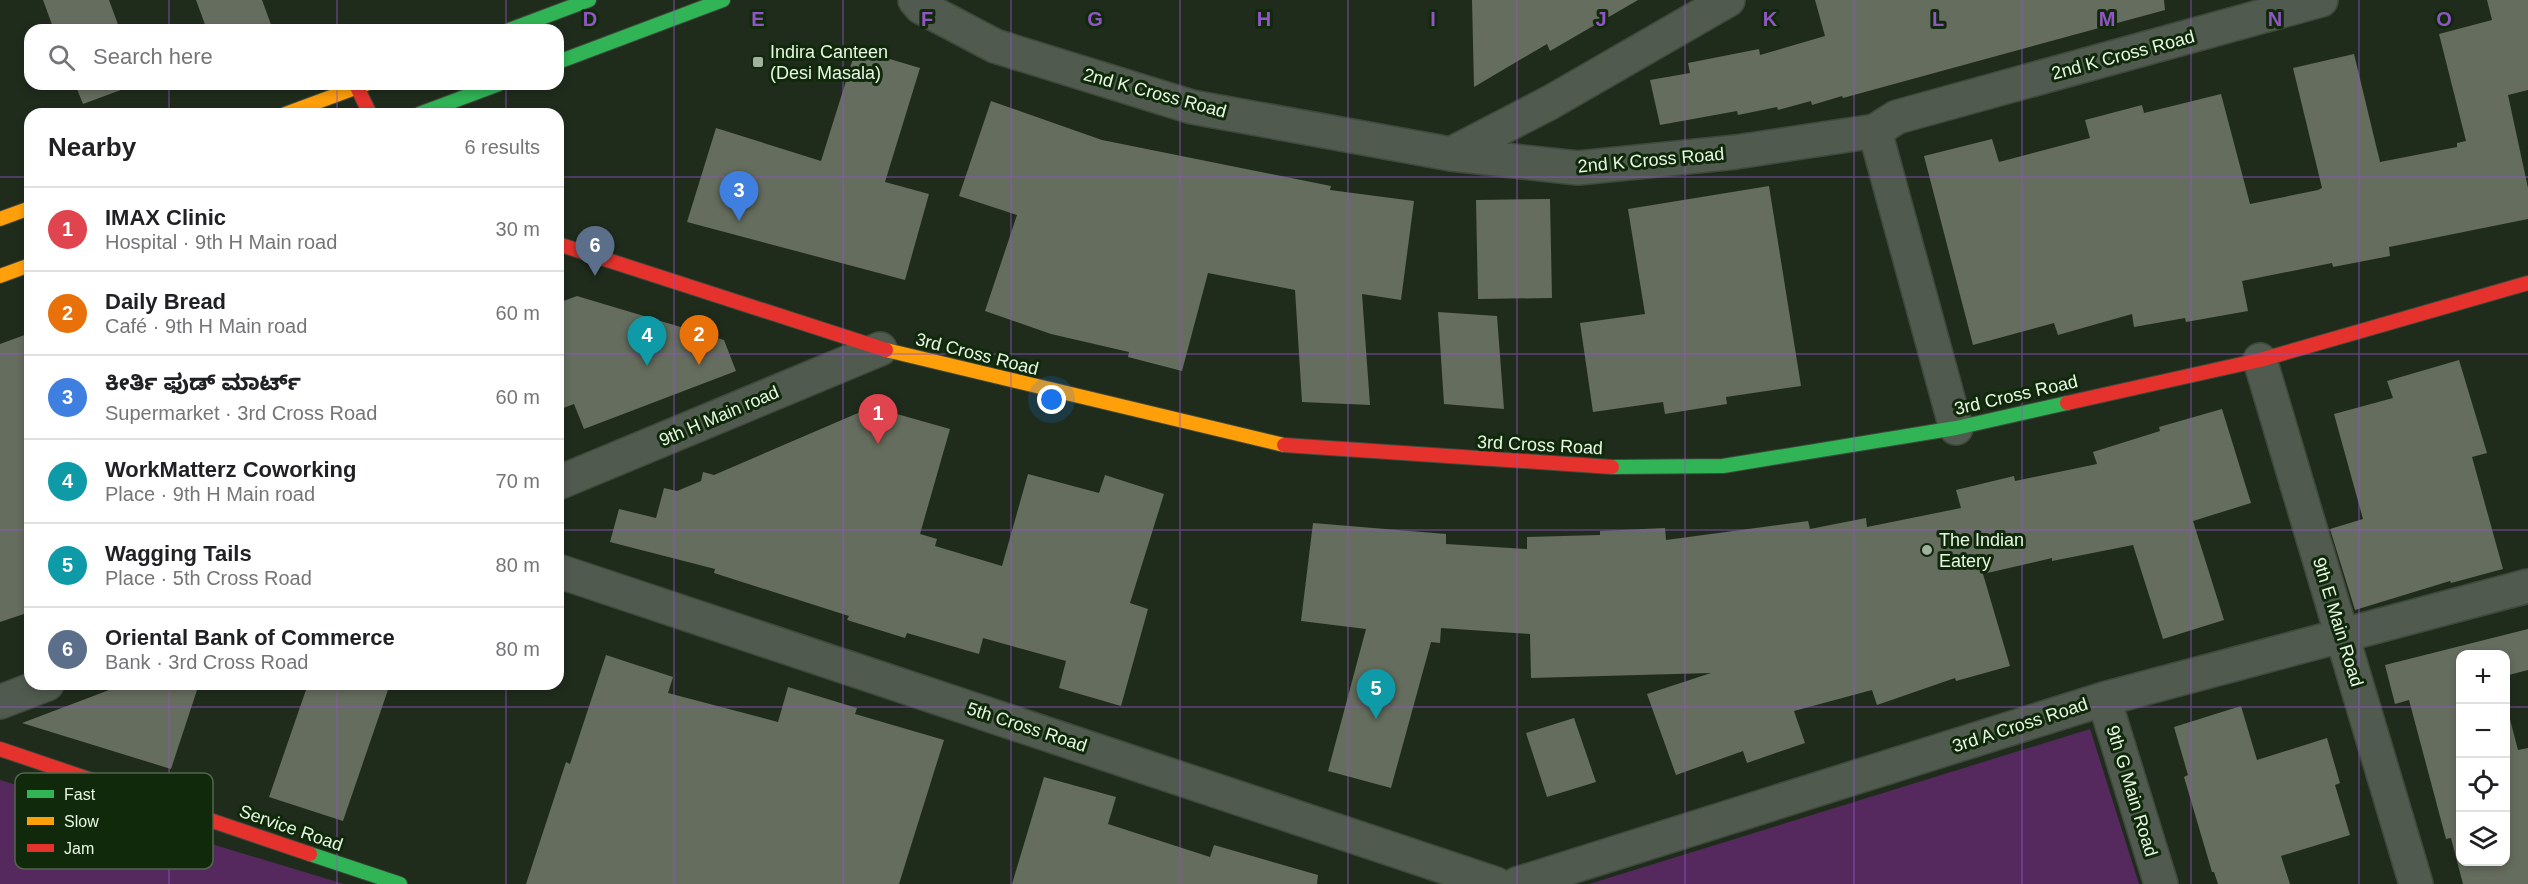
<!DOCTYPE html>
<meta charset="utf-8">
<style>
body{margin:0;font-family:Helvetica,"Noto Sans Kannada",sans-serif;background:#f6f6f6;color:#202124}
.controls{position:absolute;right:18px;bottom:18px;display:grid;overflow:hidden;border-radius:12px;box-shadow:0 3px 9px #0003}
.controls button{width:54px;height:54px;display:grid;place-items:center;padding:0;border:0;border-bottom:2px solid #e0e0e0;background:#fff;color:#202124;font:30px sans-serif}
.you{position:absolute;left:1052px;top:400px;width:21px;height:21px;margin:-15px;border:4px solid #fff;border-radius:50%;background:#1a73e8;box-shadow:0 0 0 9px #1a73e833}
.badge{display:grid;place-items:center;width:39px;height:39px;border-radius:50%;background:#111827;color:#fff;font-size:20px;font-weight:700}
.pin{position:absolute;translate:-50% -50px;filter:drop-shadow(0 2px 3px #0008)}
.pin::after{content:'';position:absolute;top:32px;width:21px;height:18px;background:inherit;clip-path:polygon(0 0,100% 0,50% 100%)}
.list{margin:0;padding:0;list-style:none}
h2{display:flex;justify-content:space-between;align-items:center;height:78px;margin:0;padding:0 24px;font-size:26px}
h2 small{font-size:20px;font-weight:400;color:#757577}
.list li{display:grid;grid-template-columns:39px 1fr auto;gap:18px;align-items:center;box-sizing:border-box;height:84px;padding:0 24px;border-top:2px solid #e0e0e0}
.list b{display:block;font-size:22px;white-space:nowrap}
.list p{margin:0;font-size:20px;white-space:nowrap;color:#757577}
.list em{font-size:20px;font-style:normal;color:#757577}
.icon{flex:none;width:33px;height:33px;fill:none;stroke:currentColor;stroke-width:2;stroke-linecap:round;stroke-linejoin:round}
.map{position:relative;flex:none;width:2528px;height:884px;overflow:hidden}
.search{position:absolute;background:#fff;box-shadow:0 3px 9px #0003;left:24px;top:24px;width:540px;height:66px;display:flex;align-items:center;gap:15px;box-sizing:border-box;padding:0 21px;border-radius:18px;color:#757577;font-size:22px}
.panel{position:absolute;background:#fff;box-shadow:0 3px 9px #0003;left:24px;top:108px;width:540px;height:582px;border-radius:18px}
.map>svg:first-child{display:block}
</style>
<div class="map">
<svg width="2528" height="884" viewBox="0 0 2528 884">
<rect width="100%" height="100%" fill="#1f2c1c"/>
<path fill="#55295e" d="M2090 729 2139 884H1589Z
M0 780 344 884H0Z"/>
<path fill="#656d5e" d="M43 0H109L120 30H54Z
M196 0H262L273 30H207Z
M1472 0H1638L1550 51 1547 44 1474 87Z
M1815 0H2164L2165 10 1843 98 1842 96 1812 105 1811 101 1778 110 1777 107 1738 115 1737 111 1660 125 1650 80 1690 73 1688 63 1759 49 1760 55 1825 36Z
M2487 0H2528V90L2508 95 2528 188V219L2389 247 2390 256 2333 267 2332 263 2242 281 2248 311 2186 322 2185 318 2134 327 2132 314 2058 335 2054 323 1973 345 1924 156 1992 139 1999 162 2090 138 2085 120 2142 105 2144 113 2221 94 2250 204 2318 190 2322 188 2293 68 2354 54 2380 162 2457 147V143L2466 141 2439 34 2492 20Z
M856 49 920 68 885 182 929 194 905 280 687 222 716 128 821 161Z
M75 84H137L83 104Z
M991 101 1102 140 1331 186 1330 190 1414 201 1401 300 1362 294 1370 405 1302 402 1295 290 1208 273 1182 371 1128 357 1129 352 1051 334 985 311 1017 215 959 196Z
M1769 186 1801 386 1726 397 1727 404 1665 414 1663 402 1593 412 1580 323 1645 314 1628 209Z
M1550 199 1552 298 1478 299 1476 200Z
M577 296 724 340 736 371 584 429 574 404 558 410V303Z
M1438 312 1497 316 1504 409 1444 404Z
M30 333V612L0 622V344Z
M2459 360 2487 453 2472 457 2503 569 2451 583 2450 581 2355 610 2330 529 2363 519 2334 414 2393 398 2387 381Z
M872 407 950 429 920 534 937 539 935 546 1002 566 1028 474 1099 493 1105 475 1164 494 1130 603 1148 609 1121 706 1059 688 1066 661 983 638 979 654 907 633 905 638 847 620 849 616 714 573 715 569 610 542 619 509 656 518 664 488 677 491 701 481 703 472 714 475Z
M2222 409 2251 503 2193 521 2224 620 2163 639 2133 545 2052 561V558L1983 574 2010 666 1956 681 1955 678 1877 705 1872 690 1794 711 1805 743 1747 763 1743 751 1676 775 1647 694 1711 673 1531 678 1530 634 1441 628 1440 643 1431 642 1391 788 1328 771 1366 629 1301 621 1313 523 1446 534V544L1527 549V537L1600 535V531L1665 528 1666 540 1808 521 1810 529 1866 518 1867 527 1961 508 1956 490 2014 476 2015 481 2097 464 2093 452 2160 431 2159 427Z
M2528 629V670L2505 676V654H2460V861H2505V700L2518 750 2528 748V884H2463L2451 838 2446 839 2409 700 2395 704 2385 665Z
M606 655 673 677 668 693 778 722 788 687 857 708 855 714 944 740 899 884H526L566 762 570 764Z
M125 684H199L171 769 22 723Z
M308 684H390L343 821 269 797Z
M2241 706 2257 760 2327 738 2340 783 2335 785 2350 835 2281 856 2290 884H2218L2214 872H2212L2184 777 2188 775 2174 727Z
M1574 718 1596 782 1547 797 1526 733Z
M1044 777 1116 797 1108 824 1210 857 1214 845 1318 875 1317 884H1012Z"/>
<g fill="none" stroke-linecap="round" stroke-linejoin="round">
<defs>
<path id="street" d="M915 0 921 7 995 46 1192 107 1451 154 1578 168 1736 152 1875 131 1897 117 2321 0
M1875 131 1956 428
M1451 154 1551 102 1728 0
M2260 360 2416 884
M558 483 880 349
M558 571 1496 884
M2104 699 2161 884
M0 702 47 684
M1517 884 2104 699 2528 586"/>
<path id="fast" d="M509 30 589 0
M558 62 723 0
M419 114 499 84
M1612 467 1723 466 1956 428 2067 403
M310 854 400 884"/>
<path id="slow" d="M285 114 366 84
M0 219 30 208
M0 276 30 265
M886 350 1284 445"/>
<path id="jam" d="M357 87 370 114
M558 244 886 350
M2067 403 2260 360 2528 283
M1284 445 1612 467
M0 749 310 854"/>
</defs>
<use href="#street" stroke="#3e493c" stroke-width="36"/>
<use href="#fast" stroke="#3e493c" stroke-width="16"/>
<use href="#slow" stroke="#3e493c" stroke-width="16"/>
<use href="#jam" stroke="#3e493c" stroke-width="16"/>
<use href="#street" stroke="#505a4e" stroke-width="33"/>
<use href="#fast" stroke="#30b455" stroke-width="14"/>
<use href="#slow" stroke="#ff9f0a" stroke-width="14"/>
<use href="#jam" stroke="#e5322d" stroke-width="14"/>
</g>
<path fill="none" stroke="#9155c6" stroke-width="1.5" stroke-opacity="0.55" d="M169 0V30M337 0V30M506 0V30M674 0V884M843 0V884M1011 0V884M1180 0V884M1348 0V884M1517 0V884M1685 0V884M1854 0V884M2022 0V884M2191 0V884M2359 0V884M169 84V114M337 84V114M506 84V114M0 177H30M558 177H2528M0 354H30M558 354H2528M0 530H30M558 530H2528M169 684V884M337 684V884M506 684V884M0 707H2460M2506 707H2528"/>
<g fill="#a2b09e" stroke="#10290b" stroke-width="2">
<rect x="752" y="56" width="12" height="12" rx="3"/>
<circle cx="1927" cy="550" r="6"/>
</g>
<g text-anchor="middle" stroke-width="6" stroke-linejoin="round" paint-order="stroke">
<g font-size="18" fill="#e8f7e4" stroke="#10290b" text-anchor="start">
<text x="770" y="58">Indira Canteen<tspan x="770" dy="21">(Desi Masala)</tspan></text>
<text x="1939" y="546">The Indian<tspan x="1939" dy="21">Eatery</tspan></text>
</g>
<g font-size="18" fill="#e8f7e4" stroke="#10290b">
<text transform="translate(2123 55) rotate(-15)" y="6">2nd K Cross Road</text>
<text transform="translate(1155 93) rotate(15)" y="6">2nd K Cross Road</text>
<text transform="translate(1651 160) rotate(-5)" y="6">2nd K Cross Road</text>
<text transform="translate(977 354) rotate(14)" y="6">3rd Cross Road</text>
<text transform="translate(2016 395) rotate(-13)" y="6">3rd Cross Road</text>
<text transform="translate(719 416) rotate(-23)" y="6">9th H Main road</text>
<text transform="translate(1540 445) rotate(3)" y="6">3rd Cross Road</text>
<text transform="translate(2338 622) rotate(73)" y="6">9th E Main Road</text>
<text transform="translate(2020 725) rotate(-18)" y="6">3rd A Cross Road</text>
<text transform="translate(1027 727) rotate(18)" y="6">5th Cross Road</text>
<text transform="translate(2132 791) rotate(73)" y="6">9th G Main Road</text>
<text transform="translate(291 828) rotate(19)" y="6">Service Road</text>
</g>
</g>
<rect x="15" y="773" width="198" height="96" rx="9" fill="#10290b" stroke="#51674c" stroke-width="1.5"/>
<rect x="27" y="790" width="27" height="8" fill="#30b455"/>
<rect x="27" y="817" width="27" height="8" fill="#ff9f0a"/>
<rect x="27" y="844" width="27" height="8" fill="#e5322d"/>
<g font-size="16" fill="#e8f7e4">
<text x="64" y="800">Fast</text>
<text x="64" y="827">Slow</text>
<text x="64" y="854">Jam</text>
</g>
<g font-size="20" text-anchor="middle" font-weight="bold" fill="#9155c6" stroke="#10290b" stroke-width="6" stroke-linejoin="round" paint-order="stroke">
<text x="590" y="26">D</text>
<text x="758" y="26">E</text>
<text x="927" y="26">F</text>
<text x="1095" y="26">G</text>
<text x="1264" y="26">H</text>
<text x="1433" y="26">I</text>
<text x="1601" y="26">J</text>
<text x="1770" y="26">K</text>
<text x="1938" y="26">L</text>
<text x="2107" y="26">M</text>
<text x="2275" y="26">N</text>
<text x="2444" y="26">O</text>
</g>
</svg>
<div class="controls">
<button>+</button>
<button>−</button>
<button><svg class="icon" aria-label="locate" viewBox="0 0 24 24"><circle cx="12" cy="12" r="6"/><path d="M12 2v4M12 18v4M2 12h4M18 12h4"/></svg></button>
<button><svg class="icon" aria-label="layers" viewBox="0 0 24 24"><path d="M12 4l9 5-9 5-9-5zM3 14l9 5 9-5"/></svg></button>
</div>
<div class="you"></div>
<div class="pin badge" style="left:878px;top:444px;background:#e0444e">1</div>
<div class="pin badge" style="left:699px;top:365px;background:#e8710a">2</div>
<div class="pin badge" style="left:739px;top:221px;background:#3f7fe0">3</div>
<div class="pin badge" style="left:647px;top:366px;background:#0f9aa8">4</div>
<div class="pin badge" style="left:1376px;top:719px;background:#0f9aa8">5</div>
<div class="pin badge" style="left:595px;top:276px;background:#5c6f8a">6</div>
<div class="search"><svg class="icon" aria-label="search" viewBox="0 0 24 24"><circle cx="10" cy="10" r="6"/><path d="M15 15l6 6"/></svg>Search here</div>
<section class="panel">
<h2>Nearby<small>6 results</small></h2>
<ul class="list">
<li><span class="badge" style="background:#e0444e">1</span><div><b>IMAX Clinic</b><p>Hospital · 9th H Main road</p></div><em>30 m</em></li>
<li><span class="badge" style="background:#e8710a">2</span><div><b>Daily Bread</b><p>Café · 9th H Main road</p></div><em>60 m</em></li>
<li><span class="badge" style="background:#3f7fe0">3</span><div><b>ಕೀರ್ತಿ ಫುಡ್ ಮಾರ್ಟ್</b><p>Supermarket · 3rd Cross Road</p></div><em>60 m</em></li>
<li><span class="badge" style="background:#0f9aa8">4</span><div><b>WorkMatterz Coworking</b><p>Place · 9th H Main road</p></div><em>70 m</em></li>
<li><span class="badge" style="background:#0f9aa8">5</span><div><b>Wagging Tails</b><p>Place · 5th Cross Road</p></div><em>80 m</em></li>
<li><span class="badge" style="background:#5c6f8a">6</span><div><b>Oriental Bank of Commerce</b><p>Bank · 3rd Cross Road</p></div><em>80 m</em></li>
</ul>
</section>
</div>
